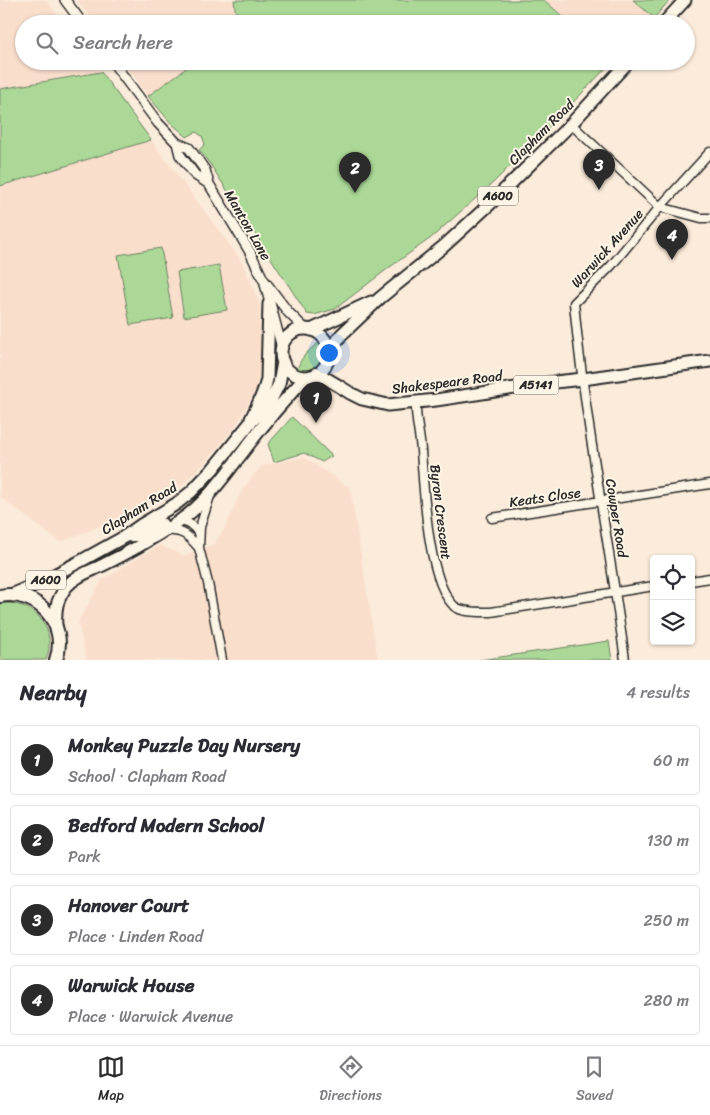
<!DOCTYPE html>
<meta charset="utf-8">
<style>
body{margin:0;font-family:Sriracha,sans-serif;background:#f2f2f3;color:#2b2b33}
.controls{position:absolute;right:15px;bottom:15px;display:grid;overflow:hidden;border-radius:5px;box-shadow:0 1px 4px #0004}
.controls button{width:45px;height:45px;display:grid;place-items:center;padding:0;border:0;border-bottom:1px solid #e1e1e2;background:#fff;color:#2b2b33;font:25px sans-serif}
.you{position:absolute;left:328px;top:352px;width:18px;height:18px;margin:-12px;border:4px solid #fff;border-radius:50%;background:#1a73e8;box-shadow:0 0 0 8px #1a73e833}
.badge{display:grid;place-items:center;width:32px;height:32px;border-radius:50%;background:#2b2b2b;color:#fff;font-size:16px;font-weight:700}
.pin{position:absolute;translate:-50% -41px;filter:drop-shadow(0 1px 2px #0008)}
.pin::after{content:'';position:absolute;top:26px;width:18px;height:15px;background:inherit;clip-path:polygon(0 0,100% 0,50% 100%)}
.list{margin:0;padding:0;list-style:none}
h2{display:flex;justify-content:space-between;align-items:center;height:65px;margin:0;padding:0 20px;font-size:21px}
h2 small{font-size:16px;font-weight:400;color:#7c7c81}
.list li{display:grid;grid-template-columns:32px 1fr auto;gap:15px;align-items:center;box-sizing:border-box;height:70px;margin:0 10px 10px;padding:0 10px;border:1px solid #e1e1e2;border-radius:5px}
.list b{display:block;font-size:19px;white-space:nowrap}
.list p{margin:0;font-size:16px;white-space:nowrap;color:#7c7c81}
.list em{font-size:16px;font-style:normal;color:#7c7c81}
.icon{flex:none;width:28px;height:28px;fill:none;stroke:currentColor;stroke-width:2;stroke-linecap:round;stroke-linejoin:round}
.map{position:relative;flex:none;width:710px;height:660px;overflow:hidden}
.search{position:absolute;background:#fff;box-shadow:0 1px 4px #0004;left:15px;right:15px;top:15px;height:55px;display:flex;align-items:center;gap:12px;box-sizing:border-box;padding:0 18px;border-radius:28px;color:#7c7c81;font-size:19px}
.sheet{height:385px;background:#fff}
nav{display:flex;justify-content:space-around;align-items:center;box-sizing:border-box;height:70px;border-top:1px solid #e1e1e2;background:#fff;font-size:14px;color:#7c7c81}
nav a{display:grid;justify-items:center;gap:2px}
nav .on{color:#2b2b2b}
.map>svg:first-child{display:block}
</style>
<div class="map">
<svg width="710" height="660" viewBox="0 0 710 660">
<rect width="100%" height="100%" fill="#fbebda"/>
<filter id="ink" filterUnits="userSpaceOnUse"><feTurbulence type="fractalNoise" baseFrequency=".02" numOctaves="2"/><feDisplacementMap in="SourceGraphic" scale="10" xChannelSelector="R" yChannelSelector="G"/><feConvolveMatrix kernelMatrix="1 2 1 2 8 2 1 2 1" color-interpolation-filters="sRGB"/></filter>
<g filter="url(#ink)">
<path fill="#fadecc" d="M0 0H46L64 24H24V61H93L101 72 0 89Z
M77 0H234L237 24H95Z
M544 0H633L654 18 649 24H571Z
M123 61H196L148 96Z
M151 140 241 260 260 304 261 362 256 390 235 427 202 466 166 500 60 542 0 497V186Z
M304 457 350 488 378 660H87L86 658 78 622 102 580 160 545 184 556 214 544 225 528 241 492 261 466Z"/>
<path fill="#abd897" stroke="#6b8261" d="M234 0H544L571 24H237Z
M633 0H670L654 18Z
M196 61H613L557 119 494 182 431 238 390 267 335 309 314 315 307 314 210 164 199 150 205 144 202 136 196 132 187 137 170 122 148 96Z
M101 72 151 140 0 186V89Z
M161 248 173 318 130 325 118 255Z
M219 265 227 310 184 317 177 272Z
M321 341C322 344 324 346 324 349 328 365 311 374 297 369 303 354 309 350 321 341Z
M292 417 332 456 322 462 304 453 274 462 268 444Z
M6 603C38 604 57 630 46 660H0V604Z
M609 641 612 660H480Z"/>
<g fill="none" stroke-linecap="round" stroke-linejoin="round">
<defs>
<path id="minor" d="M571 124 660 207 701 218H710
M416 402C415 419 420 434 421 451 424 488 427 580 454 606 462 613 480 612 491 612L654 586
M210 496 200 527 199 548 208 583 222 660
M492 518 710 484
M180 521C190 523 195 526 199 535
M165 531C182 529 189 536 199 548
M691 581 710 578
M625 660C609 541 585 423 574 303L611 266 660 207 710 152"/>
<path id="tertiary" d="M65 0 83 24
M112 61 158 123 177 143 180 155 195 175 209 184
M177 143 189 148 205 170 209 184 250 252 263 279 288 312 304 328
M265 284 282 348"/>
<path id="primary" d="M663 24 685 0
M281 353a24 24 0 1 1 48 0a24 24 0 1 1-48 0Z
M311 330 371 302
M329 353 341 335 380 298 444 246 491 203 571 124 629 61
M317 373 339 386 350 393 362 399 388 405 436 400 555 382 583 379 710 361
M251 419C257 406 264 394 267 379L269 304
M125 536 141 535 162 524
M11 595 41 582 79 562 124 537 141 525 176 504 191 492 212 470 250 423 260 413 271 400 279 384 283 362
M56 627C55 610 56 601 66 587 76 575 92 571 105 564 130 552 155 537 178 522 207 503 228 471 249 444 267 420 286 398 306 377"/>
<path id="trunk" d="M0 596C37 589 69 624 56 660"/>
</defs>
<use href="#minor" stroke="#2b2b2b" stroke-width="11"/>
<use href="#tertiary" stroke="#2b2b2b" stroke-width="12"/>
<use href="#primary" stroke="#2b2b2b" stroke-width="15"/>
<use href="#trunk" stroke="#2b2b2b" stroke-width="16"/>
<use href="#minor" stroke="#fcf5e5" stroke-width="8"/>
<use href="#tertiary" stroke="#fcf5e5" stroke-width="9"/>
<use href="#primary" stroke="#fcf5e5" stroke-width="11"/>
<use href="#trunk" stroke="#fcf5e5" stroke-width="12"/>
</g>
</g>
<g text-anchor="middle" stroke-width="4" stroke-linejoin="round" paint-order="stroke">
<g fill="#fcf5e5" stroke="#6a6863" stroke-width="1">
<rect x="478" y="186.5" width="40" height="19" rx="4"/>
<rect x="513.5" y="375.5" width="45" height="19" rx="4"/>
<rect x="26" y="570.5" width="40" height="19" rx="4"/>
</g>
<g font-size="12" font-weight="bold" fill="#2b2b2b">
<text x="498" y="200">A600</text>
<text x="536" y="389">A5141</text>
<text x="46" y="584">A600</text>
</g>
<g font-size="14" fill="#2b2b2b" stroke="#fcf5e5">
<text transform="translate(541 132) rotate(-45)" y="5">Clapham Road</text>
<text transform="translate(248 225) rotate(60)" y="5">Manton Lane</text>
<text transform="translate(607 248) rotate(-48)" y="5">Warwick Avenue</text>
<text transform="translate(447 382) rotate(-7)" y="5">Shakespeare Road</text>
<text transform="translate(545 497) rotate(-8)" y="5">Keats Close</text>
<text transform="translate(139 508) rotate(-32)" y="5">Clapham Road</text>
<text transform="translate(441 512) rotate(83)" y="5">Byron Crescent</text>
<text transform="translate(617 518) rotate(81)" y="5">Cowper Road</text>
</g>
</g>
</svg>
<div class="controls">
<button><svg class="icon" aria-label="locate" viewBox="0 0 24 24"><circle cx="12" cy="12" r="6"/><path d="M12 2v4M12 18v4M2 12h4M18 12h4"/></svg></button>
<button><svg class="icon" aria-label="layers" viewBox="0 0 24 24"><path d="M12 4l9 5-9 5-9-5zM3 14l9 5 9-5"/></svg></button>
</div>
<div class="you"></div>
<div class="pin badge" style="left:316px;top:423px">1</div>
<div class="pin badge" style="left:355px;top:193px">2</div>
<div class="pin badge" style="left:599px;top:190px">3</div>
<div class="pin badge" style="left:672px;top:260px">4</div>
<div class="search"><svg class="icon" aria-label="search" viewBox="0 0 24 24"><circle cx="10" cy="10" r="6"/><path d="M15 15l6 6"/></svg>Search here</div>
</div>
<section class="sheet">
<h2>Nearby<small>4 results</small></h2>
<ul class="list">
<li><span class="badge">1</span><div><b>Monkey Puzzle Day Nursery</b><p>School · Clapham Road</p></div><em>60 m</em></li>
<li><span class="badge">2</span><div><b>Bedford Modern School</b><p>Park</p></div><em>130 m</em></li>
<li><span class="badge">3</span><div><b>Hanover Court</b><p>Place · Linden Road</p></div><em>250 m</em></li>
<li><span class="badge">4</span><div><b>Warwick House</b><p>Place · Warwick Avenue</p></div><em>280 m</em></li>
</ul>
</section>
<nav>
<a class="on"><svg class="icon" aria-label="map" viewBox="0 0 24 24"><path d="M3 6l6-2 6 2 6-2v14l-6 2-6-2-6 2zM9 4v14M15 6v14"/></svg>Map</a>
<a><svg class="icon" aria-label="directions" viewBox="0 0 24 24"><path d="M12 3l9 9-9 9-9-9zM9 14v-3h6M13 9l2 2-2 2"/></svg>Directions</a>
<a><svg class="icon" aria-label="saved" viewBox="0 0 24 24"><path d="M7 4h10v16l-5-4-5 4z"/></svg>Saved</a>
</nav>
